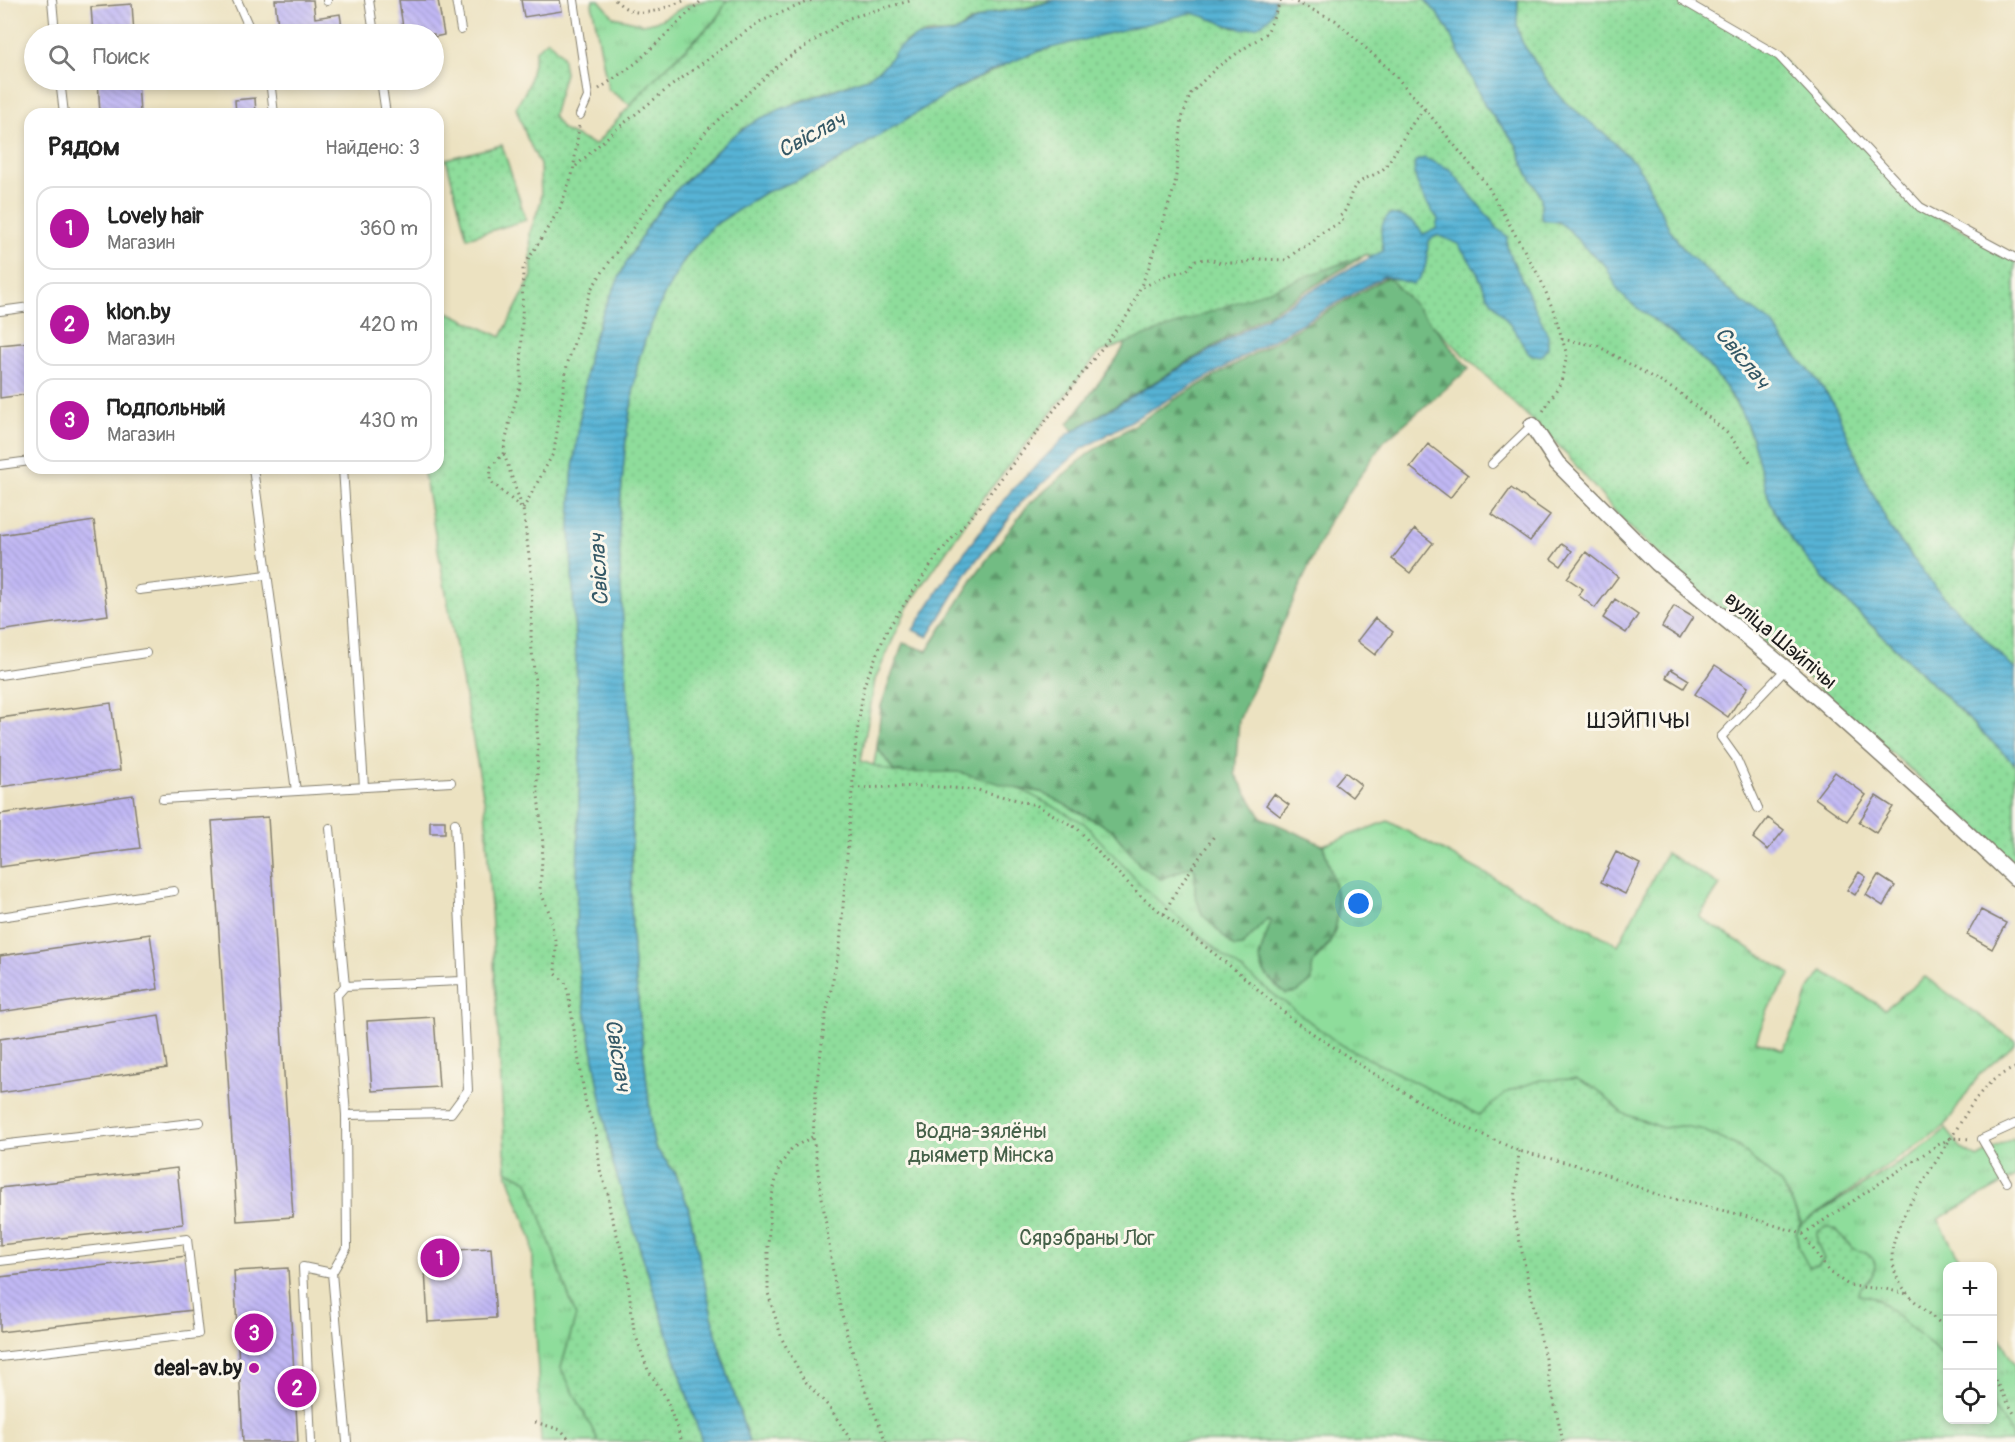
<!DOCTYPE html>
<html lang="ru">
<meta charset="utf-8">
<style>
body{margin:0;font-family:Pangolin,sans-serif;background:#f6f6f6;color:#222}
.controls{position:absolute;right:18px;bottom:18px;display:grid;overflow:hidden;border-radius:12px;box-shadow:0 3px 9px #0003}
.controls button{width:54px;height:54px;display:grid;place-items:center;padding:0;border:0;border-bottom:2px solid #e0e0e0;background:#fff;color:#222;font:30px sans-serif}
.you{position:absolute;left:1359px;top:904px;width:21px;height:21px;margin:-15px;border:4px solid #fff;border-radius:50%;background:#1a73e8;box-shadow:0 0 0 9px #1a73e833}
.badge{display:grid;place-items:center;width:39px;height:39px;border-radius:50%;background:#b5179e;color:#fff;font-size:20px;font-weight:700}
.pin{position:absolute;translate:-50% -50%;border:3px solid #fff;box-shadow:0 2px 6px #0006}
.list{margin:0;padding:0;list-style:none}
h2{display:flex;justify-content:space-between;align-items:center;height:78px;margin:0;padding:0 24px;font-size:26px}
h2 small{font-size:20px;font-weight:400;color:#767676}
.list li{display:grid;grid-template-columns:39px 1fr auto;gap:18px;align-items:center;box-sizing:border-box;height:84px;margin:0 12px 12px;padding:0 12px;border:2px solid #e0e0e0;border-radius:18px}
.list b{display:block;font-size:22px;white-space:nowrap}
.list p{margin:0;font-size:20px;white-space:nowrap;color:#767676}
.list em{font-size:20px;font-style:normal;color:#767676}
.icon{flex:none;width:33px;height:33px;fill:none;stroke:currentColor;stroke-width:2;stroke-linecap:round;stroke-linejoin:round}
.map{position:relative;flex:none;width:2015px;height:1442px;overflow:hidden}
.search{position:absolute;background:#fff;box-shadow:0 3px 9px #0003;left:24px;top:24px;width:420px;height:66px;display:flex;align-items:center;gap:15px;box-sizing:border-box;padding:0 21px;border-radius:33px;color:#767676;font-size:22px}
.panel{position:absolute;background:#fff;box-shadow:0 3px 9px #0003;left:24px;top:108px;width:420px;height:366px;border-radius:18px}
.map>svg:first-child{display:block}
</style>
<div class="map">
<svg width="2015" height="1442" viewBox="0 0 2015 1442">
<defs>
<pattern id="grass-tufts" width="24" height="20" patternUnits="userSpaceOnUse" patternTransform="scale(1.5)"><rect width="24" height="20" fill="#8edd9b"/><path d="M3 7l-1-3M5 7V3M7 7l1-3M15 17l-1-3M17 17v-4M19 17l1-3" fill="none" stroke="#7abd85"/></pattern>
<pattern id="forest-firs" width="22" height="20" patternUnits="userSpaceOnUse" patternTransform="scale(1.5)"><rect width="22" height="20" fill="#72bc83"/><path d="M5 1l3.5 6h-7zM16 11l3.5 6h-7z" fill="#5d986a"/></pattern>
<pattern id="park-dots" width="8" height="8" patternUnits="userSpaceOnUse" patternTransform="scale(1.5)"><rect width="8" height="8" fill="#8edd9b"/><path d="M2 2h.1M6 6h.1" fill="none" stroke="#7abd85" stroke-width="1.8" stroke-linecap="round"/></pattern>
<pattern id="water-rules" width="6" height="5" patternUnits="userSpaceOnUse" patternTransform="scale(1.5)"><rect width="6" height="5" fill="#57b3d5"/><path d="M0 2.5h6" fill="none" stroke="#4791ac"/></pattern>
<pattern id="building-back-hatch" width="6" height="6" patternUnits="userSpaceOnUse" patternTransform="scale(1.5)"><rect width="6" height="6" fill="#c1b8f4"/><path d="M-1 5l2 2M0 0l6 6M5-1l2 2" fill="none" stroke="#a59ed1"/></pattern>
</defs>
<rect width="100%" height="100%" fill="#fbf7ec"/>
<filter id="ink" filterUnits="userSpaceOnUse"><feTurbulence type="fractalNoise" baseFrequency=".0167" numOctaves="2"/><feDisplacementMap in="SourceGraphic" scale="12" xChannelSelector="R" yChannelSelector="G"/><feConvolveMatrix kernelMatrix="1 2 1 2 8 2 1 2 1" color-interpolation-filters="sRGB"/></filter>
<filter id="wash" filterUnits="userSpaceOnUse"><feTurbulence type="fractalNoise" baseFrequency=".008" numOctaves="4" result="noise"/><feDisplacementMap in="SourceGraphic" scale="24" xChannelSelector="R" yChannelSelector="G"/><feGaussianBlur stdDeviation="1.35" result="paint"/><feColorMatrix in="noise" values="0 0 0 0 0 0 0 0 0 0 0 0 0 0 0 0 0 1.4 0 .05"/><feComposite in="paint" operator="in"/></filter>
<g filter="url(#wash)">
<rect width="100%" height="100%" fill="#ece2c1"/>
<path fill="url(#grass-tufts)" stroke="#557c5c" stroke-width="1.5" d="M593 0H599L614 17 643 24 660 20 689 4 707 0H727L718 17 653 80 630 105 608 89 592 4Z
M877 747 894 771 1041 792 1111 829 1141 866 1173 875 1191 865 1195 869V894L1242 946 1267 918 1271 922 1259 957 1313 963C1319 956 1326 949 1331 941 1346 910 1332 875 1323 845L1388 821 1618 945 1666 853 1720 885 1699 917 1791 974 1768 1009 1756 1041 1783 1050 1803 1009 1808 991 1823 971 1885 1009 1925 977 2015 1041V1044L1979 1075 1945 1126 1803 1223 1918 1151 1946 1129 1962 1149 1977 1158 2013 1138 2015 1142V1177L1938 1219 1963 1266H1948L1947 1359 1875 1297 1859 1296 1860 1288 1870 1280 1875 1263 1870 1256 1852 1248 1836 1229 1817 1243 1824 1259 1818 1266 1809 1268 1799 1249 1796 1233 1802 1224 1791 1201 1781 1184 1737 1146 1682 1126 1663 1128 1622 1113 1598 1090 1479 1115 749 1442 711 1315 688 1206 865 813Z
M506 1170 528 1181 576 1316 561 1368 599 1442H541L532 1240Z
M1992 1323 2015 1366V1442H2013L2008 1427 1993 1408Z"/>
<path fill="url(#forest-firs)" stroke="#476c50" stroke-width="1.5" d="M1367 254 1073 431 1068 424 1117 358 1155 296Z
M1385 278 1413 286 1434 326 1469 369 1384 441 1330 520 1239 720 1235 774 1261 817 1323 845C1332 875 1346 910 1331 940 1327 948 1317 954 1314 962 1311 967 1312 975 1312 981L1298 992 1286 994C1251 967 1258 959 1271 922L1268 918 1242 946 1234 947 1202 914 1195 894V869L1191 866 1161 879 1141 866 1111 829 1041 792 894 771 877 747 881 706 903 643 927 651 976 574 1028 505 1089 453 1177 398Z"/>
<path fill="url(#park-dots)" stroke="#557c5c" stroke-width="1.5" d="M727 0H1055L1020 9 994 12 972 21 955 32 925 34 906 41 885 65 867 78 799 101 744 128 718 149 673 193 648 225 626 263 603 312 589 352 572 476 570 527 580 751 576 930 579 976 613 1164 702 1442H599L561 1368 576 1316 528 1181 506 1170 485 805 423 468H438V313L446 311 501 337 532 276 530 232 541 201 540 165 527 138 516 108 528 86 536 50 548 40 562 55 565 73 553 116 563 130 595 145 653 80 718 18Z
M1275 0H1425L1436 12 1447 28 1485 106 1516 144 1527 172 1541 197V218L1564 224 1583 246 1605 265 1627 300 1683 342 1703 359 1724 385 1742 414 1753 442 1770 502 1777 517 1796 545 1828 584 2015 764V863L1793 665 1699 591 1624 522 1560 447 1434 326 1367 254 1099 353 983 498 907 608 875 680 861 761 896 773 958 772 1022 790 1084 823 1145 889 1230 961 1338 1043 1479 1115 1509 1091 1540 1080 1577 1079 1598 1090 1622 1113 1663 1128 1682 1126 1700 1129 1737 1146 1781 1184 1791 1201 1801 1224 1796 1233 1799 1249 1809 1267 1818 1266 1824 1259 1817 1243V1232L1826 1227C1845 1231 1840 1239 1852 1248 1857 1251 1865 1251 1870 1256 1882 1267 1870 1280 1860 1288L1859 1295 1875 1297 1947 1359 1948 1420H1992L1993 1408 2008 1427 2013 1442H749L718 1343 688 1206 676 1173 655 1147 653 1139 633 954 631 903 633 775 620 575 619 518 626 438 638 362 646 337 665 293 676 272 699 240 713 226 764 193 823 170 937 99 1017 59 1063 43 1176 15 1190 13 1204 15 1234 28 1262 24 1273 13Z
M1518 0H1669L1699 9 1779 56 1920 207 2015 258V670L1934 586 1892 531 1867 482 1834 404 1813 375 1783 340 1774 325 1737 298 1684 250 1670 230 1643 174 1635 164 1606 135 1565 102 1547 80 1523 44 1519 34 1517 24Z
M502 145 526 220 467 238 446 159Z"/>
<path fill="url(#water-rules)" stroke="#3a6878" stroke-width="1.5" d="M1055 0H1275C1275 9 1273 15 1266 21 1242 41 1216 16 1190 13L1039 51 997 68 954 90 823 170 764 193 713 226 687 255 665 293 646 337 638 362 626 438 619 518 620 575 633 775 631 903 633 954 653 1139 655 1147 675 1173 688 1206 718 1343 749 1442H702L613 1164 579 976 576 930 580 751 570 527 572 476 589 352 603 312 626 263 648 225 673 193 730 138 757 120 783 108 867 78 885 65 899 47 915 37 947 34 955 32 987 14 1028 8Z
M1425 0H1518L1517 24 1519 34 1523 44 1547 80 1565 102 1606 135 1635 163 1643 174 1670 230 1684 250 1737 298 1774 325 1783 340 1813 375 1834 404 1867 482 1892 531 1934 586 2015 670V764C1972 722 1928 680 1885 638 1853 608 1820 578 1794 543 1785 530 1777 518 1771 504 1762 480 1758 454 1749 430 1725 368 1678 338 1627 300L1619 292 1605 265 1583 246 1569 230 1558 222 1543 220 1541 218V197L1527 172 1516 144 1485 106 1447 28 1436 12Z
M1424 158 1450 169 1499 230 1507 236V248L1548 335V348L1541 356 1529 354 1515 331 1487 295 1476 270 1458 244 1438 235 1428 241C1427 257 1428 274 1413 284L1384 276 1082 449 1022 501 968 571 928 637 913 630 956 563 1011 491 1068 434 1343 272 1383 251C1381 237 1378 224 1390 214 1406 216 1415 221 1423 234L1436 229 1438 219C1426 203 1411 181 1415 161Z"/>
<g id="blocks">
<path fill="url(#building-back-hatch)" d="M275 0H313L315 18 340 14 343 34H279Z
M399 0H438L444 35 434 37V34H404Z
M521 0H560L562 11 524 17Z
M132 4 134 34H93L91 7Z
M98 80H138L140 114H100Z
M255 98 256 114H236L235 100Z
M30 342V394L0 398V345Z
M1428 444 1468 475 1450 498 1410 467Z
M1511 488 1550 515 1530 541 1492 514Z
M94 521 108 615 0 631V535Z
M1415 529 1433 543 1410 573 1392 559Z
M1562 544 1572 551 1561 566 1551 559Z
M1586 552 1618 577 1595 608 1578 595 1583 589 1567 578Z
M1615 599 1638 615 1626 633 1603 618Z
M1674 606 1693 617 1680 638 1662 627Z
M1375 618 1393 632 1375 655 1357 641Z
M1715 665 1748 687 1728 717 1695 694Z
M1671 669 1689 680 1684 688 1666 677Z
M111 703 120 770 0 787V718Z
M1345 772 1361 785 1352 797 1335 784Z
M1835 772 1866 795 1847 821 1815 798Z
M1274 794 1289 805 1280 816 1266 805Z
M133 795 140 848 0 867V814Z
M1876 796 1893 807 1876 833 1859 822Z
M268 817 293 1217 237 1221 212 821Z
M1768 818 1784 830 1768 850 1753 838Z
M430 821H445V833H430Z
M1616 852 1640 864 1625 894 1601 882Z
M1859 872 1866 877 1855 895 1847 890Z
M1878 875 1895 886 1883 906 1866 895Z
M1981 910 2006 923 1992 949 1967 935Z
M150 934 158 989 0 1012V956Z
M159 1015 167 1068 0 1093V1039Z
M434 1017 439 1087 372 1091 367 1021Z
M177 1168 183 1224 0 1245V1188Z
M491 1248 496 1318 428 1322 424 1252Z
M187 1256 193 1310 0 1332V1277Z
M288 1268 298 1442H243L234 1271Z"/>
</g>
</g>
<g filter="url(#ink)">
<use href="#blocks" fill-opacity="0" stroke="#847f6e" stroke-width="1.5"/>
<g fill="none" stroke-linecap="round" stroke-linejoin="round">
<defs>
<path id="lane" d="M52 0 55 34
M237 0 252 34
M327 0V1
M369 0 374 34
M456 0 461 30
M574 0 588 97 580 115
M1682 0 1779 56 1920 207 2015 258
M60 80 64 114
M270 80 274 114
M381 80 386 114
M0 311 30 307
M1492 464 1532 425
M0 465 30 461
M253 468 296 791
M343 468 364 787
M139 590 267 575
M0 675 146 653
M163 799 451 782
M1758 808 1736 758 1721 737 1786 669
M330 828 345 986 337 995 346 1115 347 1247 332 1273 347 1442
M0 917 174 891
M345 986 461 981
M346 1115 451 1113 468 1090 455 823
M0 1145 200 1122
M2007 1182 1982 1139 2015 1124
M0 1261 187 1239 198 1334 0 1357
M311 1442 303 1267 332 1273"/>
<path id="street" d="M1532 425 1557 463 1657 563 1786 669 1935 803 2015 878"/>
</defs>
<use href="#lane" stroke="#847f6e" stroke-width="10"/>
<use href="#street" stroke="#847f6e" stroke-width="18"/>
<path stroke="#847f6e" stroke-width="3" stroke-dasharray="1.5 4.5" stroke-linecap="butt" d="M615 0C639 23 659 9 686 0
M1291 0 1335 20 1390 70 1425 109 1487 185 1540 278 1554 312 1567 355 1561 382 1542 413
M599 89 636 63 702 0
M579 126 573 172 560 208 523 268 521 383 510 420 503 454 491 467 490 481 523 509 532 580 531 641 536 690V715L538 742 537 785 543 844 540 890 549 912 556 945 555 973 565 982 568 992 586 1105 596 1132 600 1170 608 1194 610 1211 626 1266 634 1331 648 1370 665 1396 682 1442
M576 166 613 132 671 86 759 22 812 0
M1143 287 1168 275 1187 270 1196 260 1210 259 1220 263H1240L1258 259 1286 260 1298 250 1312 243 1321 233 1343 221 1340 216C1349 210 1348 197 1354 188 1363 176 1378 176 1385 167 1399 148 1408 125 1425 109
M1562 339 1598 346 1680 393 1728 434 1752 464
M504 454 522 507
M523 509 554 452 567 365 591 289 643 213 707 130 783 61 849 18 913 0
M853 788 926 786 978 790 1036 805 1078 829 1104 859 1144 899 1239 973 1294 1021 1368 1070 1448 1119 1519 1151 1589 1168 1661 1196 1738 1214 1803 1234 1936 1146 1951 1138 1971 1139
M1164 914 1175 893 1214 836
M812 1137 792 1148 779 1167 771 1200 768 1245V1293L782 1339 804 1380 830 1408 852 1442
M1519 1151 1514 1215 1563 1442
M1803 1234 1829 1272 1850 1286 1885 1289 1908 1294
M1948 1329C1929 1314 1899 1293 1894 1268 1893 1262 1891 1252 1893 1246 1899 1214 1932 1169 1949 1141 1961 1123 1972 1100 1988 1085 1996 1077 2005 1072 2015 1068
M1992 1375 2015 1415
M535 1422 561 1430 572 1442
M886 1442 865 1389 847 1335 835 1285 813 1137 816 1091 825 1019 840 945 856 741 864 685 887 630 937 556 980 506 1129 313 1148 270 1175 185 1182 118 1191 93 1217 67 1267 33 1281 0"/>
<use href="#lane" stroke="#fff" stroke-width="8"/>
<use href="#street" stroke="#fff" stroke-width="15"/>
</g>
</g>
<circle fill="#b5179e" stroke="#fbf7ec" stroke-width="2" cx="254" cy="1368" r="6"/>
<g text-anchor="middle" stroke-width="6" stroke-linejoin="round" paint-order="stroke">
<g font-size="21" fill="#1c1c1c" stroke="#fbf7ec">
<text transform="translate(1781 640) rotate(40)" y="7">вуліца Шэйпічы</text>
</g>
<g font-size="21" fill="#446048" stroke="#fbf7ec">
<text x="981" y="1138">Водна-зялёны<tspan x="981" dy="24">дыяметр Мінска</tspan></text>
<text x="1087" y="1245">Сярэбраны Лог</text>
</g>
<g font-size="21" font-weight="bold" fill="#1c1c1c" stroke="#fbf7ec" text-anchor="end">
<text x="242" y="1375">deal-av.by</text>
</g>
<g font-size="22" font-style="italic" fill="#345866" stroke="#fbf7ec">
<text transform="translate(811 134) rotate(-28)" y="8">Свіслач</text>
<text transform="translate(1743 357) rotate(51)" y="8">Свіслач</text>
<text transform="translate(598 570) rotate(-93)" y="8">Свіслач</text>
<text transform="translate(619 1055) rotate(81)" y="8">Свіслач</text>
</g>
<g font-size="22" letter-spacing="1.5" fill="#1c1c1c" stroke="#fbf7ec">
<text x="1639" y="728">ШЭЙПІЧЫ</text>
</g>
</g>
</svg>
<div class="controls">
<button>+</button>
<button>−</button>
<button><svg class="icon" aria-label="locate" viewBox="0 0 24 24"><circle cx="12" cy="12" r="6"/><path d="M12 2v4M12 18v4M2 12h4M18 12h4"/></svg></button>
</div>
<div class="you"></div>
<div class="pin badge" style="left:440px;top:1258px">1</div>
<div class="pin badge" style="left:297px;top:1388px">2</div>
<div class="pin badge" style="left:254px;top:1333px">3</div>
<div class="search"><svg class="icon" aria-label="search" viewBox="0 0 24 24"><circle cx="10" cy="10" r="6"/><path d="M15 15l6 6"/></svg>Поиск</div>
<section class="panel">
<h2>Рядом<small>Найдено: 3</small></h2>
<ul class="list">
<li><span class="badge">1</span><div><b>Lovely hair</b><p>Магазин</p></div><em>360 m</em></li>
<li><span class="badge">2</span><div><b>klon.by</b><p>Магазин</p></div><em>420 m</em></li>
<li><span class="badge">3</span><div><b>Подпольный</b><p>Магазин</p></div><em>430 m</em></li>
</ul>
</section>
</div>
